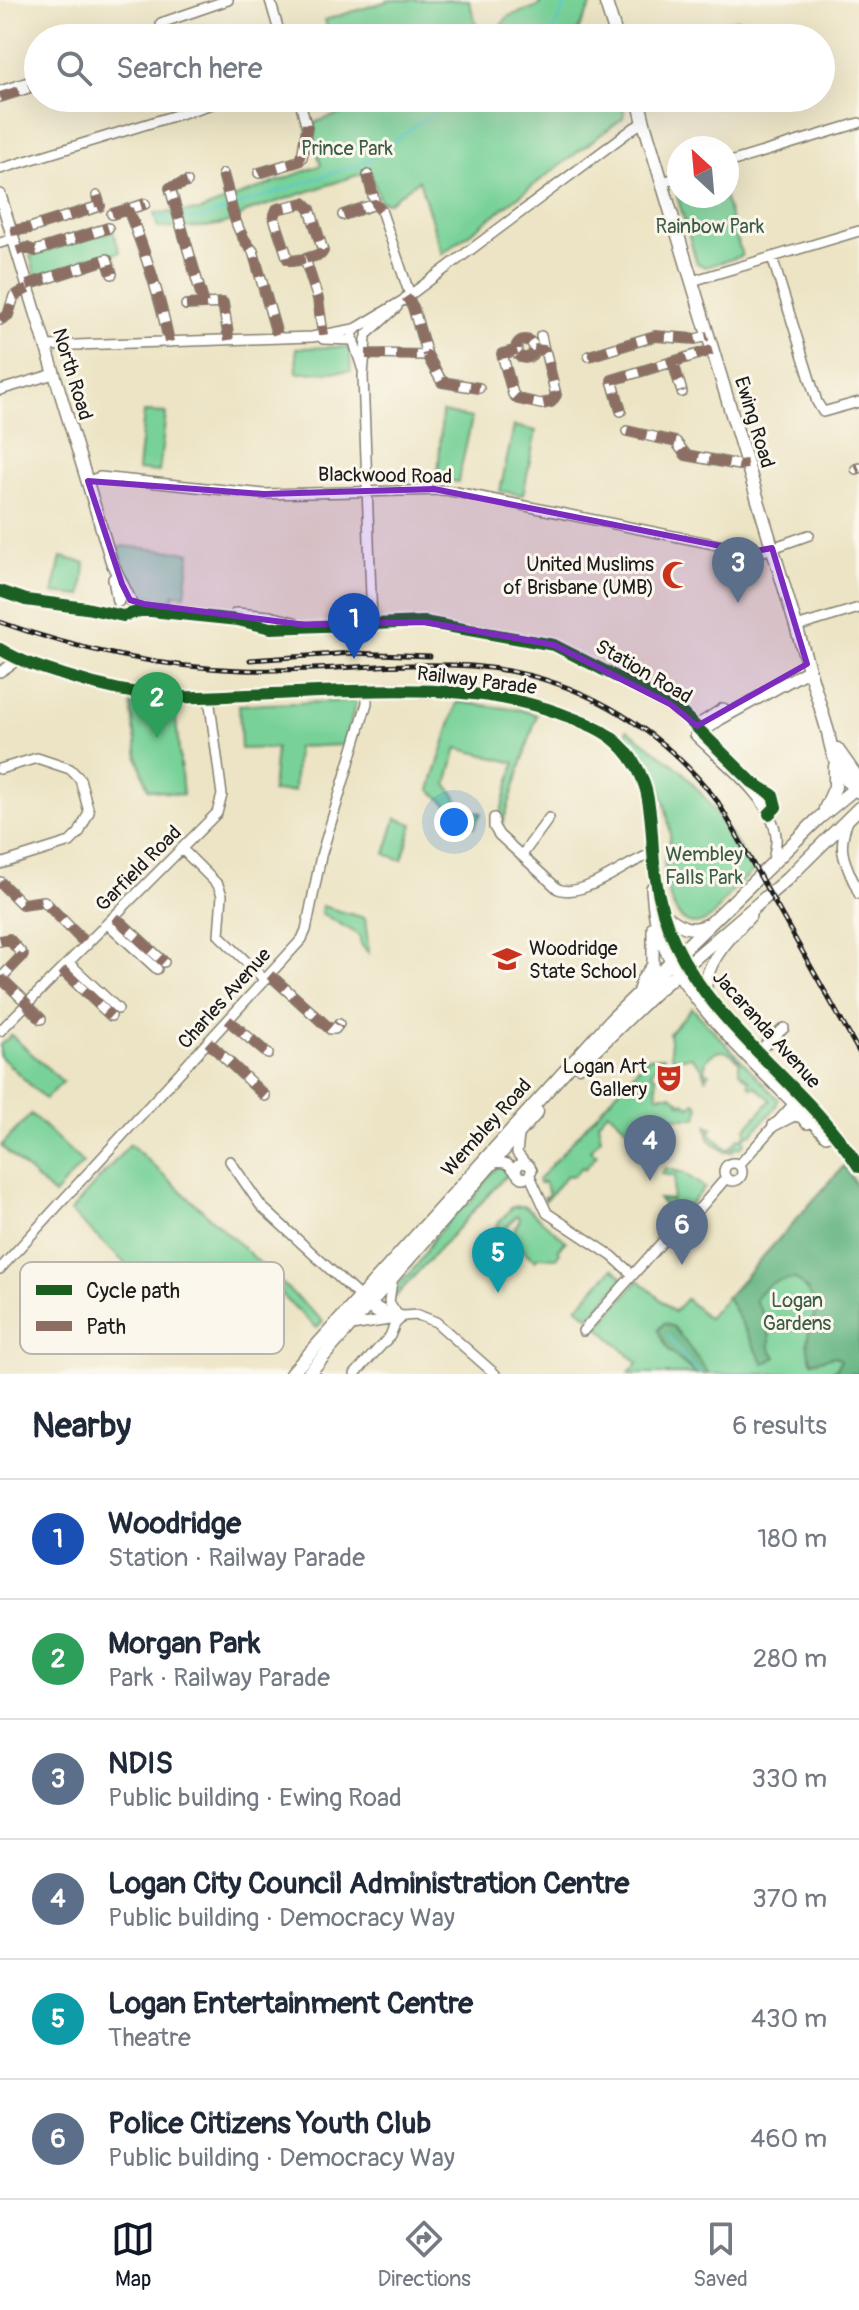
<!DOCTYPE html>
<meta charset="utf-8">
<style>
body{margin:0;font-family:Pangolin,sans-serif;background:#f2f2f3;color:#1f2937}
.compass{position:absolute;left:667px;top:136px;width:72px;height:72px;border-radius:50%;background:#fff;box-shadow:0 8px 32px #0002;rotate:334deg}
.you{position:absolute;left:454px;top:822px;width:28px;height:28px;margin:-20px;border:6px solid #fff;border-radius:50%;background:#1a73e8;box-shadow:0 0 0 12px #1a73e833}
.badge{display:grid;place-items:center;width:52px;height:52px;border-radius:50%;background:#111827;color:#fff;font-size:26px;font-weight:700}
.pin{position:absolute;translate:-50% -66px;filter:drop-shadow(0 2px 4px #0008)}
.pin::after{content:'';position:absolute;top:42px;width:28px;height:24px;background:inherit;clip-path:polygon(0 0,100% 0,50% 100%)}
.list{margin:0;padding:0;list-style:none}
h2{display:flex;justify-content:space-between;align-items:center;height:104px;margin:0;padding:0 32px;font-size:34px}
h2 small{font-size:26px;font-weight:400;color:#747a83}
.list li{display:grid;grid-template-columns:52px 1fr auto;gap:24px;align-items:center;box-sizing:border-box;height:120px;padding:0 32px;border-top:2px solid #e0e1e3}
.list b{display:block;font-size:30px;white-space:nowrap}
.list p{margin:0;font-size:26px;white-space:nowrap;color:#747a83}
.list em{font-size:26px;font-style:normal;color:#747a83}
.icon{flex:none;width:44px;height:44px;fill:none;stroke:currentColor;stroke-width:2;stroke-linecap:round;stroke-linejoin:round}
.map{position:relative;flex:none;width:859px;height:1374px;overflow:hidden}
.search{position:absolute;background:#fff;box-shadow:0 8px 32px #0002;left:24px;right:24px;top:24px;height:88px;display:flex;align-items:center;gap:20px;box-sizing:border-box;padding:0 28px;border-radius:44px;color:#747a83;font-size:30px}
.sheet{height:824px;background:#fff}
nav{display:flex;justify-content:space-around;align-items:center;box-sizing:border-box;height:112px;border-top:2px solid #e0e1e3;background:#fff;font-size:22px;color:#747a83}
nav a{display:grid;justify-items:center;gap:4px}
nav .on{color:#111827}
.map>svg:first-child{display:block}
</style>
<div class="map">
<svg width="859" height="1374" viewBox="0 0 859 1374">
<rect width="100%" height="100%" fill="#fbf7ec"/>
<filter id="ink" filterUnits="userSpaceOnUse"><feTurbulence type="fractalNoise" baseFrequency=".0125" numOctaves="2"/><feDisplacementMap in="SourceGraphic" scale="16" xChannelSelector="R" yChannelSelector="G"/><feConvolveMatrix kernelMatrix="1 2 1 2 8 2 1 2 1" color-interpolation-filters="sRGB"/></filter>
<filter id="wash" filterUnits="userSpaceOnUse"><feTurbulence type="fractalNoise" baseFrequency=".006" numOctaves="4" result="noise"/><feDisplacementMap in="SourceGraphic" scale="32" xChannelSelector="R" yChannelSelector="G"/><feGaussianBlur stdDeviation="1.8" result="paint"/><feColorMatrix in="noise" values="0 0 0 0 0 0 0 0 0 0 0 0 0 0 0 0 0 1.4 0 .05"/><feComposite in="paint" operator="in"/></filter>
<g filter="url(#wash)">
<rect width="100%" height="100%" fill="#ece4c4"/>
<path fill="#78d298" stroke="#4a775a" stroke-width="2" d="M391 0H469L480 38H330L325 20Z
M542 0H594L574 38H489L509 16 539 6Z
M737 19 743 38H679V37Z
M348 98H620L624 111 623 118 442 254 419 180 389 202 380 201 370 171 246 212C226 231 185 227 158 228L154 213 199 211 321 165 311 134 316 122 352 110Z
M679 192V196H724L742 256 705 267 697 263 677 196Z
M113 231 120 252 36 277 30 256Z
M346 347 350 351 351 371 297 373 296 348Z
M144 412 166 413 159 472 138 470Z
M442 412 472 418 458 482 438 478Z
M514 426 536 431 523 495 500 491Z
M122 546 190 553 185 595 173 594V600H154L155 597 147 596 144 599C126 591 124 565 119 548Z
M61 557 85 563 82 596 53 593Z
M353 701 356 703 343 745 297 747 294 791 272 792 276 748 241 749 239 705Z
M457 702 521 710 537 715 501 829 499 818 515 763 457 748 447 784 463 808 481 813 474 827 430 790Z
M131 704 175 708 183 795 148 789 138 758Z
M627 729 681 770 706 799 754 870C745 879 735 887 727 897 720 905 717 914 707 920 673 940 663 879 665 857 666 851 670 845 670 839 671 825 665 805 661 791 654 768 642 750 624 735Z
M396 818 413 824 402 860 385 854Z
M322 906 365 918 369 953 361 945 359 935 321 913Z
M692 1008 778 1099 776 1107 751 1135 749 1134 744 1138 745 1143 740 1148 735 1146 733 1152H725L709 1139 707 1126 713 1128 709 1132 728 1150 740 1137 742 1139 746 1134V1128L771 1100 755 1086 752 1088 748 1084 750 1081 739 1072V1061C728 1048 717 1048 706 1060L705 1071 709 1073 706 1078 702 1068 691 1057 672 1059 669 1033Z
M11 1035 63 1082 45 1099 0 1056V1045Z
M664 1057 651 1072 656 1077 657 1095H672L682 1104 684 1102 690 1107 695 1102 699 1106 697 1118H658V1132H652V1137L637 1138 608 1111 598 1122 601 1138 590 1150 597 1155 585 1169 582 1167 575 1175 566 1176 545 1201 544 1197 549 1195 544 1182 539 1184 538 1180 647 1058Z
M31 1114 83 1163 54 1195 1 1146Z
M130 1144 323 1321 317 1328 273 1287 216 1348 70 1212Z
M502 1163 511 1170 395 1297H392L393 1291 418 1264 435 1236 460 1209 470 1203 490 1174Z
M844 1166 859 1189V1374H628L638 1363 598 1327 639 1280 674 1312 686 1299 708 1318Z
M665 1168 684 1173 705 1188 692 1202 673 1213 658 1199 672 1200 675 1176 661 1174Z
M525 1206 566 1241 558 1249 560 1252 556 1258 537 1257 535 1261 510 1238 520 1219 517 1215 502 1232 496 1226 512 1207Z
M613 1268 624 1278 589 1317 577 1307Z"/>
<path fill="#62b480" stroke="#3f684e" stroke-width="2" d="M844 1166 859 1189V1374H816L836 1370 841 1360 835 1356 812 1362C794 1322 838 1317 796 1279 777 1279 764 1283 755 1300 765 1316 771 1328 770 1348L776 1357 764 1364 727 1297Z
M664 1323 674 1327 709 1374H696L669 1351 658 1330Z"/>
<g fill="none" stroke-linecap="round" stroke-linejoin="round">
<path stroke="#5bc8cf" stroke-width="2" d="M549 38 568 0
M235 206 368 161 453 98
M156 218H175
M182 218 200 219 229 208
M668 1335 678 1350 700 1374"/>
</g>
</g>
<g filter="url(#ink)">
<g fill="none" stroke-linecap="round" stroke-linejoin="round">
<defs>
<path id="minor" d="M270 0 281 38
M161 23 228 0
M0 91 38 79
M0 97 38 85
M727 163 859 123
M0 169 232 98
M259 173 299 161 302 157 307 128 299 98
M223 174C231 200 233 230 253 251L278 338
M368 175 375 204
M187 182 170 188 204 304
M662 182 679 177
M128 209C145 252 160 295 169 342
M112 214 145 204
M343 215 375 204 381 210 410 295
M11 231 30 228 100 206 97 196
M0 243 13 239
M17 251 27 248 35 251 108 228
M772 257 817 402 823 412 859 402
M305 259 292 261 288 259 274 217 277 209 304 203 310 209 323 251 321 254 305 259 318 299 323 335
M692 281 859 231
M27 285 107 259 112 274
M406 297 413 307 427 355
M186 305 223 303 229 340
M0 320 8 315 14 296 28 289
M357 328 402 301 635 127 644 123
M357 328 353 332C351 339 360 359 362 368
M367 334 397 307
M541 336 544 350
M323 339 353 340
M366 339 363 376 372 623
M516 349a9 9 0 1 1 18 0a9 9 0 1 1-18 0Z
M46 346 312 337 354 329
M517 350 502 354 513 394 518 399 541 404 551 402 556 395 546 354 544 350 534 349
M366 354 427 355 442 382 479 388
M589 356 655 336 695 339 708 336
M673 362 682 392
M0 390 54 374
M621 411 612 380 712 350
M627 431 676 442 686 455 739 465 747 464
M856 469 859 468
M88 481 100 477 264 494 446 490 758 553 809 535
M796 627 859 608
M0 672 18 660
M703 733 730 760
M695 735C720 760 773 799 776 836 777 845 774 853 773 861
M0 769 37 758 70 769 80 779 89 812 79 833 70 842 0 864
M749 779 774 797 775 809 769 814
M494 818V827L499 835 558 889C584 899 627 861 654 853
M848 821C835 852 847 865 859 894
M182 849 218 885 222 895 219 935 265 980
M522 855 549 818
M0 882 22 904 44 901 87 945
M115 917 164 962
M108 924 157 969
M0 941 9 939 23 955 0 979
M69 963 118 1009
M62 970 111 1016
M270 975 330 1029H335L339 1024
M1 978 28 1004
M27 1005 41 1019
M228 1020 268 1054
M0 1031 217 813 222 795 209 697
M208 1042 265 1096
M753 1056 784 1028
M519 1135 517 1153 525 1163
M230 1161 261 1206 360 1297 368 1308 389 1320 403 1316
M724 1172a9 9 0 1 1 18 0a9 9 0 1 1-18 0Z
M492 1163C514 1160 509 1170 522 1178L528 1177 532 1170 529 1165 523 1163 518 1165 516 1171
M739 1165 798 1099
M530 1176 547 1213 612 1256 633 1275
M0 1269 302 939 306 930 321 856 367 703V692
M392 1281 389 1302 397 1314
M367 1301 382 1310 403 1316 418 1315 436 1322 495 1374
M351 1326 389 1320
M583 1331 681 1221 701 1207 726 1178
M355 1374 390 1336 395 1324 401 1318"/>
<path id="tertiary" d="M0 195 112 563 130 600
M114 579 118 601
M0 591 26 600 86 608 123 616 140 611H151L238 620 271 628 424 622 554 645 670 704 703 733
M236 614 270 617 294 623
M0 649C21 662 44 669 67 676 101 687 133 694 168 697 194 698 220 696 247 695 346 692 465 679 559 713 580 721 602 728 618 743 657 779 649 826 655 873 658 897 664 921 675 943 716 1031 807 1085 859 1167
M697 726 723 709
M700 734 720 719 809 670
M652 888C653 902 654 917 658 931 680 1002 775 1081 826 1136
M663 913C679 925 689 934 708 924
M639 990 642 980 653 965V927
M706 992C703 963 732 936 750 916
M774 1125 794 1115 802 1117 807 1123"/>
<path id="secondary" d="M605 0 617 38
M638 98 644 123 828 732C832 756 839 777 859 792
M837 749 859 780
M825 809 835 787V766
M579 1066 653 994 787 879 859 808
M291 1374 611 1020 819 818 859 785
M308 1374 537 1112"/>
</defs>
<use href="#minor" stroke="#848070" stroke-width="12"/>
<use href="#tertiary" stroke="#848070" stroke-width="14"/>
<use href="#secondary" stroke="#848070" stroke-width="15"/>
<use href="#minor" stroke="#fff" stroke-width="9"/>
<use href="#tertiary" stroke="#fff" stroke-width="11"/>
<use href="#secondary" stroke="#fff" stroke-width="12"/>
<defs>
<path id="rail" d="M0 622C78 650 160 667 242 670 319 672 396 661 472 666 572 674 657 723 718 802L859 1052
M250 660 352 653 430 656"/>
</defs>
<use href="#rail" stroke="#1c1c1c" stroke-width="5"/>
<use href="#rail" stroke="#fbf7ec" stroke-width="2" stroke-dasharray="6" stroke-linecap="butt"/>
<path stroke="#8d6e63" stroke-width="10" stroke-dasharray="20 10" stroke-linecap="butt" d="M0 97 38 85
M259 173 299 161 307 128V122
M223 174C231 200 233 230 253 251L278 338
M368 175 375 204
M187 182 170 188 204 304
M128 209C145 252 160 295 169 342
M112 214 145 204
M343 215 375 204 381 210
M11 231 30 228 100 206 97 196
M17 251 27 248 35 251 108 228
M305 259 292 261 288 259 274 217 277 209 304 203 310 209 323 251 321 254 305 259 318 299 323 335
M27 285 107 259 112 274
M406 297 413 307 427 355
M186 305 223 303 229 340
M0 320 8 315 14 296 28 289
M516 349a9 9 0 1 1 18 0a9 9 0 1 1-18 0Z
M517 350 502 354 513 394 518 399 541 404 551 402 556 395 546 354 544 350 534 349
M366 354 427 355 442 382 479 388
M589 356 655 336 695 339 708 336
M673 362 682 392
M621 411 612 380 712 350
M627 431 676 442 686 455 739 465 747 464
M856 469 859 468
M0 882 22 904 44 901 87 945
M115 917 164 962
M0 941 9 939 23 955 0 979
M62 970 111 1016
M270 975 330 1029H335L339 1024
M1 978 28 1004
M27 1005 41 1019
M228 1020 268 1054
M208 1042 265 1096"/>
<defs>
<path id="cycleway" d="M0 591 26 600 86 608 123 616 140 611H151L238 620 271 628 424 622 554 645 676 707 752 782 773 795 776 807 769 814
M0 649C21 662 44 669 67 676 101 687 133 694 168 697 194 698 220 696 247 695 346 692 465 679 559 713 580 721 602 728 618 743 657 779 649 826 655 873 658 897 664 921 675 943 716 1031 807 1085 859 1167"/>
</defs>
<use href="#cycleway" stroke="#fbf7ec" stroke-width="17"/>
<use href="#cycleway" stroke="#1b5e20" stroke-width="12"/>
</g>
</g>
<path fill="#7b2cbf" fill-opacity="0.2" stroke="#7b2cbf" stroke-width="6" stroke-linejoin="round" d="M88 481 264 494 434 489 751 552 772 548 807 664 697 726 670 704 554 645 424 622 306 625 144 604 130 600 122 584Z"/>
<defs>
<symbol id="mosque-bare" viewBox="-9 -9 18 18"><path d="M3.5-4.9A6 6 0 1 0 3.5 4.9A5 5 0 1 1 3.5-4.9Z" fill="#c8321e" stroke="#fbf7ec" stroke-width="2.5" paint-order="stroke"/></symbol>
<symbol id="school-bare" viewBox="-9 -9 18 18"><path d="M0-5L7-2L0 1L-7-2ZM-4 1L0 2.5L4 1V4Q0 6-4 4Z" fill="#c8321e" stroke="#fbf7ec" stroke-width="2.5" paint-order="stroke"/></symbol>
<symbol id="theatre-bare" viewBox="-9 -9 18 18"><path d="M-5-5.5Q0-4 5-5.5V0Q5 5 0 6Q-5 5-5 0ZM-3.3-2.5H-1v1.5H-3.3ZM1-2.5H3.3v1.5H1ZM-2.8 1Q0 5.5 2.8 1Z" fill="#c8321e" stroke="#fbf7ec" stroke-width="2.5" paint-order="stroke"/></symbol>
</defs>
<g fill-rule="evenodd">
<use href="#mosque-bare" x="656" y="555" width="40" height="40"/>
<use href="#school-bare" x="487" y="939" width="40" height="40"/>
<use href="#theatre-bare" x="649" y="1058" width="40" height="40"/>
</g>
<g text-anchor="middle" stroke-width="6" stroke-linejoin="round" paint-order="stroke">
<g font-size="20" fill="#3c5c47" stroke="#fbf7ec">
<text x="347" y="155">Prince Park</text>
<text x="710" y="233">Rainbow Park</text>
<text x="704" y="861">Wembley<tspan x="704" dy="23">Falls Park</tspan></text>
<text x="797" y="1307">Logan<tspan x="797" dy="23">Gardens</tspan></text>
</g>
<g font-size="20" fill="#1c1c1c" stroke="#fbf7ec">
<text transform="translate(73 374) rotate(73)" y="7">North Road</text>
<text transform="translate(755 422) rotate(73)" y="7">Ewing Road</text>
<text transform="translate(385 475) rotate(1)" y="7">Blackwood Road</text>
<text transform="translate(644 671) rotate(30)" y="7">Station Road</text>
<text transform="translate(477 680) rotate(7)" y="7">Railway Parade</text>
<text transform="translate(138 868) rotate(-45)" y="7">Garfield Road</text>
<text transform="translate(224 998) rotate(-48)" y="7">Charles Avenue</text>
<text transform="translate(767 1029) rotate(48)" y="7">Jacaranda Avenue</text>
<text transform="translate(486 1127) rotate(-48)" y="7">Wembley Road</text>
</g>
<g font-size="20" fill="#1c1c1c" stroke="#fbf7ec" text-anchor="end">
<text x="654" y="571">United Muslims<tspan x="654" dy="23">of Brisbane (UMB)</tspan></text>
<text x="529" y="955" text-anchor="start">Woodridge<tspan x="529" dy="23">State School</tspan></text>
<text x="647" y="1073">Logan Art<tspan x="647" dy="23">Gallery</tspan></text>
</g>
</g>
<rect x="20" y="1262" width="264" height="92" rx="12" fill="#fbf7ec" stroke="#b8b5ae" stroke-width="2"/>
<rect x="36" y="1285" width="36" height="10" fill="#1b5e20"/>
<rect x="36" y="1321" width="36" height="10" fill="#8d6e63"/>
<g font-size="22" fill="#1c1c1c">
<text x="86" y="1298">Cycle path</text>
<text x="86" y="1334">Path</text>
</g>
</svg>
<svg class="compass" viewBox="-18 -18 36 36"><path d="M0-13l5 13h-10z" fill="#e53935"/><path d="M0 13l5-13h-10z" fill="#747a83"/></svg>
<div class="you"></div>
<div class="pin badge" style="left:354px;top:659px;background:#1a4fb4">1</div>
<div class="pin badge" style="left:157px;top:738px;background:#2e9e5b">2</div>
<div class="pin badge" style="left:738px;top:603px;background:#5c6f8a">3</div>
<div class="pin badge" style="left:650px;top:1181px;background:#5c6f8a">4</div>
<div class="pin badge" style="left:498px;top:1293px;background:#0f9aa8">5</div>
<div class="pin badge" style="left:682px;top:1265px;background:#5c6f8a">6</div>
<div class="search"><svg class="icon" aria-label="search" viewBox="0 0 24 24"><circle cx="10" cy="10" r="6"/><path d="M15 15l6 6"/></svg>Search here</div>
</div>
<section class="sheet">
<h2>Nearby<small>6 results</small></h2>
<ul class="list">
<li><span class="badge" style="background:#1a4fb4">1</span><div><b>Woodridge</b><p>Station · Railway Parade</p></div><em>180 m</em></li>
<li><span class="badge" style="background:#2e9e5b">2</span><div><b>Morgan Park</b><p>Park · Railway Parade</p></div><em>280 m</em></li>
<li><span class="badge" style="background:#5c6f8a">3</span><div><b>NDIS</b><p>Public building · Ewing Road</p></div><em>330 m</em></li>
<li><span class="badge" style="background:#5c6f8a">4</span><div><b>Logan City Council Administration Centre</b><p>Public building · Democracy Way</p></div><em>370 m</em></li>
<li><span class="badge" style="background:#0f9aa8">5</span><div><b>Logan Entertainment Centre</b><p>Theatre</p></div><em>430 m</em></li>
<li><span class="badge" style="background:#5c6f8a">6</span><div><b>Police Citizens Youth Club</b><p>Public building · Democracy Way</p></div><em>460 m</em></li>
</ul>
</section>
<nav>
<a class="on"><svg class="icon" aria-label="map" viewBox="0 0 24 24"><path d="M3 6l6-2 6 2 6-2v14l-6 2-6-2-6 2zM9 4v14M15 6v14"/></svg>Map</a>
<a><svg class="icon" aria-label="directions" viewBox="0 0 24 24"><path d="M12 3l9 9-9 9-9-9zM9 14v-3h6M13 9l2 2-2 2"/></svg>Directions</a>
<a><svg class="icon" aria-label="saved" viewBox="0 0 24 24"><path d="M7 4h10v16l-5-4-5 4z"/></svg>Saved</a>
</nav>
